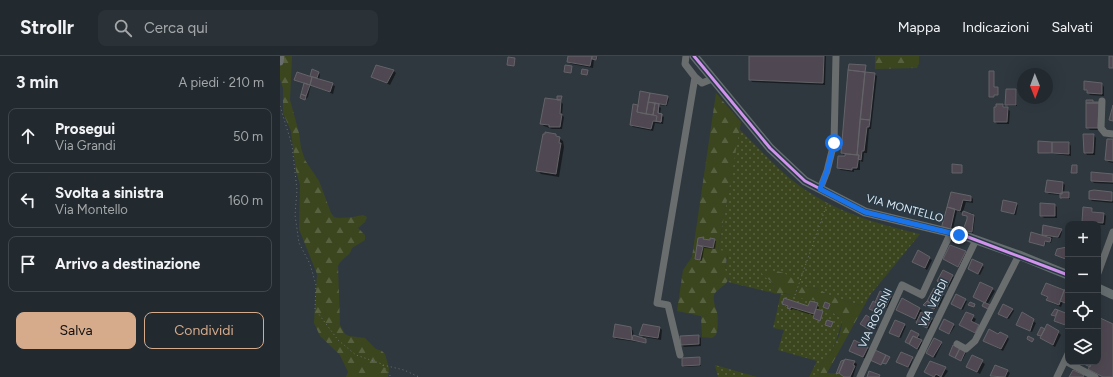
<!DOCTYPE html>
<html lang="it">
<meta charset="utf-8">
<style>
body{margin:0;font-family:Figtree,sans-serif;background:#2b3237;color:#f1f3f6}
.controls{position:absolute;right:12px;bottom:12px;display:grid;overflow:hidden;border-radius:8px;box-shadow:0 4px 16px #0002}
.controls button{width:36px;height:36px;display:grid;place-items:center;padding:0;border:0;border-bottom:1px solid #40464b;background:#232a2f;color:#f1f3f6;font:20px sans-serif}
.compass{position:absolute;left:737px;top:12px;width:36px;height:36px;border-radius:50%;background:#232a2f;box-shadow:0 4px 16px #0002;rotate:179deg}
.stop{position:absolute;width:12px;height:12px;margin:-9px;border:3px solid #1a73e8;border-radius:50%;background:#fff}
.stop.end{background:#1a73e8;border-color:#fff;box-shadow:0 1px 4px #0008}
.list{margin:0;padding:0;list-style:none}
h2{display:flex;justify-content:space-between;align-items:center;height:52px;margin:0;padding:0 16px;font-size:17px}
h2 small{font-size:13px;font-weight:400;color:#a3a7aa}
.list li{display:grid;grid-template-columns:26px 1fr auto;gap:12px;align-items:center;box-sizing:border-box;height:56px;margin:0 8px 8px;padding:0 8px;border:1px solid #40464b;border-radius:8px}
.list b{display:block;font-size:15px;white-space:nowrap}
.list p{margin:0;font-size:13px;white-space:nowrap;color:#a3a7aa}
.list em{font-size:13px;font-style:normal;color:#a3a7aa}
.actions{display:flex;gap:8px;padding:12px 16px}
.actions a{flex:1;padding:9px 0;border:1px solid #d6ab8b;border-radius:8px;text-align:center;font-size:14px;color:#d6ab8b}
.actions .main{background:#d6ab8b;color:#111}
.icon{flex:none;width:22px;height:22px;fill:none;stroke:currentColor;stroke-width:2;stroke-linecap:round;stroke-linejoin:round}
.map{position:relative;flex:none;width:833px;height:321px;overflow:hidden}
header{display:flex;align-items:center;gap:24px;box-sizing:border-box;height:56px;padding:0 20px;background:#232a2f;border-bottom:1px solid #40464b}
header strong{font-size:19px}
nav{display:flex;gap:22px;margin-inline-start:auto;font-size:14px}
.search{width:280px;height:36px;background:#2b3237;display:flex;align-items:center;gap:10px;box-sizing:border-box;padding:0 14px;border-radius:8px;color:#a3a7aa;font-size:15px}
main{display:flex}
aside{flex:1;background:#232a2f}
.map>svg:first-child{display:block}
</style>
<header>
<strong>Strollr</strong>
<div class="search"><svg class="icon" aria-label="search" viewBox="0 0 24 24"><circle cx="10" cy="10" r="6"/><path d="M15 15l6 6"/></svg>Cerca qui</div>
<nav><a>Mappa</a><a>Indicazioni</a><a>Salvati</a></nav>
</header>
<main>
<aside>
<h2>3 min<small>A piedi · 210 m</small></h2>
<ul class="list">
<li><svg class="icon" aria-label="ahead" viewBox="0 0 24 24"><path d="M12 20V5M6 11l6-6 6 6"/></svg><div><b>Prosegui</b><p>Via Grandi</p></div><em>50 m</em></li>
<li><svg class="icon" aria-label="left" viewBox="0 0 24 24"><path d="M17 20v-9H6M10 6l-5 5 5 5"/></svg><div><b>Svolta a sinistra</b><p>Via Montello</p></div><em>160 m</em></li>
<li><svg class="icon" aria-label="arrive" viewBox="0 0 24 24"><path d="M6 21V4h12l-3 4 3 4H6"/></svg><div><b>Arrivo a destinazione</b></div></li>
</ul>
<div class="actions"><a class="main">Salva</a><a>Condividi</a></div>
</aside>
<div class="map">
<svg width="833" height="321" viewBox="0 0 833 321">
<defs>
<pattern id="grass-dots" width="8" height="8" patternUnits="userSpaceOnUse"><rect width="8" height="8" fill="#3b461e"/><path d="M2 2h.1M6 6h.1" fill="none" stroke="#57613f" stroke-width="1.8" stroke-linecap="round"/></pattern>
<pattern id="forest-firs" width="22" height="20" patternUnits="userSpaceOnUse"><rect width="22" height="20" fill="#3b461e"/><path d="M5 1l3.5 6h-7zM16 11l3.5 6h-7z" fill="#57613f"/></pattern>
</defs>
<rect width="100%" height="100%" fill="#2f383f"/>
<path fill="url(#grass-dots)" d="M459 73C477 90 493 109 512 124 549 154 596 168 640 178L590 239 584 250 552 241 539 233 526 231 497 215H481L492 227 495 234 498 238 448 226 449 222 445 214 448 200 438 195Z
M501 237 534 244 561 262 562 266 556 285 551 297 541 308 539 321H529L537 305 498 294 504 274 493 272Z
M435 309 477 321H438Z"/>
<path fill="url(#forest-firs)" d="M0 0H12L10 44 19 77 21 92 25 104 39 125 51 157 54 161C63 163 74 161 83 159L87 161 85 166 78 172 85 179V184L72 192C70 201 62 201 58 210L60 269 65 278 69 280 85 282 96 293 102 295 105 298 109 312 108 321H66L68 316 60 299 40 280 34 267 37 218 19 173 20 129 16 115 11 75 3 57V32L0 23Z
M595 0H639V7L637 12 595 13Z
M436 37 461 66 438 194 448 195 445 214 449 217C450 230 439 230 434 239 433 246 435 250 437 256 438 263 438 272 436 279L432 282 422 281 421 260 397 255 403 214 412 201Z
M481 215H497L504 217 526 231 539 233 552 241 584 250 547 317 565 318 566 321H539L541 308 551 297 559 280 562 269 561 262 534 244 519 242 505 237 498 238C494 234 494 229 491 225 486 221 483 221 481 215Z"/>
<path fill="#0007" d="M289 0H318L317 4 314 3 313 12 291 8 288 5Z
M470 0H546L545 29 472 26 470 23Z
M113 14 116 17 110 29 92 20Z
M33 15 40 18 39 24 55 30 53 38 31 29 28 41 26 43 22 42 25 28 15 24 31 21Z
M585 17 594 18 597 20 591 73H589L587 97H584L583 106 580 105V114H574V116L561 114 558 112 566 101 562 97Z
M822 28 824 31V40L810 39 805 33Z
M736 34 737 50H728L726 48Z
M282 41 281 46 283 48 282 59 284 61 282 73H272L264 70 261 68Z
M387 41 389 43 387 50 378 49 381 52 380 58 384 61 383 68 375 67 373 75 353 71 351 69 358 50Z
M807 45 820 74H810L807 71Z
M723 49 730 55 729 68H717L715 65Z
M275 79 283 85 284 91 279 121 261 118 257 114Z
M814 79 816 82 815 99H807L805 96Z
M833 84V107L829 106 826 104Z
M789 87 791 90V100L759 96Z
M833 119V128L814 127 812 125Z
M783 127 785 129 784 138 789 137 790 143H782L781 139 769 138 766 135Z
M671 137 691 141 693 143V147L686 146 683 156 692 157 695 161 693 177 684 173 688 160H685L684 157 677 155 672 177 665 175Z
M832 137 833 147 812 145 810 143Z
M736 148 738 149 736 159 722 155Z
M774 149 777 151V162H764L761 159Z
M812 153 814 157 824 158 826 160 825 169 805 168 803 165Z
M764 170 781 174 782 176 780 182 773 180 771 187 766 185 765 190 752 187 750 185 763 180Z
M419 183 436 185 435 193 424 192 422 205 416 203Z
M670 190 688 198 681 213 664 203Z
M788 192V205L776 199 778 194Z
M638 196 652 204 647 214 634 205Z
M693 204 704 211 700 219 690 214Z
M663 215 674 221 669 231 658 225Z
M767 228 788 236V249L783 246 781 251 770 246 768 242 762 238Z
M654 233 664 240 659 251 656 250 655 253 644 249Z
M712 233 715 235 707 249 695 241Z
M600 236 612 242 607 252 599 248 595 256 590 253Z
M676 240 687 245 683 254 672 248Z
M622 243 640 253 642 255 641 257 653 264 649 273 639 268 638 265 617 253Z
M503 248 529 251 537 248 539 251 538 255 543 256 540 264 534 262 535 260 513 253 511 254Z
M733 253 734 255 729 263 719 258Z
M776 255 788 259V271L775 265 776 260 773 259Z
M687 257 696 263 694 267 701 272 697 279 680 269Z
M742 257 756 267 752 276 737 268Z
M615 265 626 270 621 282 612 278Z
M596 267 598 268 596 274H591L583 269Z
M363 269 380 272 382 274 381 284 364 281 366 284V287L336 283 334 280 351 272 353 275 354 280 365 283 361 279Z
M673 269 675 270 670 278 662 274Z
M765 274 778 276 781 279 775 291 761 282Z
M631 275 640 281 639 284 643 287 639 294 626 286Z
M418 280 421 282V290L404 291 402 289Z
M719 280 727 281 729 283 723 295 704 285Z
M661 287 662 288 655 302 648 298Z
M587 292 590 294 586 303 570 294Z
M685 295 686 297 682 305 670 299Z
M692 300 705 308 700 318 687 310Z
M419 302 421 310 405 311 403 310Z
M632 302 633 303 630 312 619 307Z
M562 306H574L577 308 573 321H564L560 316 557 317Z
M656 307 668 315 664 321H653L646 316Z
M716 310 727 315 730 317 728 321H712Z"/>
<path fill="#4f4852" stroke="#636368" d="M288 0H312L310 10 287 6Z
M312 0H317L316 4 312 3Z
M469 0H544L543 27 469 24Z
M829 0H833V12H829Z
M228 1 235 2 234 10 227 9Z
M569 8 586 9 585 16 568 14Z
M96 9 114 14 107 27 91 21Z
M285 9 292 10 291 17 284 16Z
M32 13 39 16 37 22 30 20Z
M302 13 308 14 307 19 301 18Z
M568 14 585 16 577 99 561 97Z
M709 15H714V31H718V39H714V41H709Z
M17 16 32 21 30 29 14 24Z
M585 16 595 17 590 64 580 63Z
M32 21 53 27 50 36 30 29Z
M804 25 822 27V38L807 37V34H804Z
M24 27 30 29 26 40 21 38Z
M726 33H736V49H725Z
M360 35 370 37 366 58 357 56Z
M370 37 388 40 386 49 368 46Z
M21 38 26 40 25 44 20 42Z
M277 40H282L281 44H277Z
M265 42 281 44 280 58H282L280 71H269V69L260 68Z
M806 44H813V46H819V47H806Z
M368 46 375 47 373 59 366 58Z
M375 47 379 48 378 57 382 58 381 66 373 65 371 73 350 69 353 48 358 49 357 56 373 59Z
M375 47 379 48 378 57 382 58 381 66 376 65 377 60 373 59Z
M806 47H819L818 72H806Z
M716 48H723V51H728L727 66H714V51H716Z
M833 49V65L829 64Z
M580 63 590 64 589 71H587L584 95H582L581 104 578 103 579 99H577Z
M265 76 276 78V80L280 81 279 87H281L276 118 256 115 263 78H265Z
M803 78H814L813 97H804Z
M827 83H833V105L825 104Z
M758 85 772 86V97H758Z
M772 86H789V98L772 97Z
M565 98 579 99 577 112H572V114L557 112 558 100H565Z
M672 108 682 109V117H672Z
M792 109H797V117H791Z
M811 116 833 118V126L811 125Z
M767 124 783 126 782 138 765 136Z
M814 134 832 136V145L809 143V135Z
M671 136 691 140V145L683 144 680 155 667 151Z
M782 136H789V142H780V137L782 138Z
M723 144 737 147 734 158 721 155Z
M760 147 775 148V160H760Z
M667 151 675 153 670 175 661 173Z
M803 151 812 152V156L824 157 823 167 802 166Z
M683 155 694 159 692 176 683 174 687 163V160L682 159Z
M763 169 782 173 778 181 762 179Z
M751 176 771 182 770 186 765 185 764 190 749 186Z
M424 181 423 183 430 184V182L435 183 433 192 417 189 418 182Z
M417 189 423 191 420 204 415 203Z
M670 189 686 195 678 211 663 203Z
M787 191 788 204 775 199 777 193Z
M638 194 650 201 645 212 632 206Z
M692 203 703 208 698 218 688 213Z
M663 214 673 219 667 231 657 225Z
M700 226 713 232 705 247 693 241Z
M766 227 784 234 779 249 766 244 768 241 761 238Z
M654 232 663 238 657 251 647 245Z
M785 233 788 234V248L780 245Z
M600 235 611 240 606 251 595 246Z
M676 238 686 243 681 253 671 248Z
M504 242 528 250 530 245 538 247 534 258 511 251 510 253 507 252 508 250 502 248Z
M622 242 640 252 635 263 616 254Z
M593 245 598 248 594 255 589 253Z
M647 245 656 250 654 253 643 249Z
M545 246 550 248 548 253 543 251Z
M690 246 695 248 694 251 688 249Z
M704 246 710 249 708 253 702 250Z
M723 248 733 253 727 262 718 258Z
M536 253 543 255 540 265 533 262Z
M775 253 778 254 775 260 771 259Z
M778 254 788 258V270L774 265Z
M641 256 652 262 647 272 636 267Z
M686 256 694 259 691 265 699 269 695 277 679 269Z
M742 256 754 263 750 275 736 269Z
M586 259 597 266 595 273 591 272 590 274 580 268Z
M818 261 833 268V321H823L808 313 812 306H818Z
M664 263 674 268 669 278 659 273Z
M547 264 553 266 551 271 545 269Z
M615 264 625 268 619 281 609 277Z
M335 268 351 271 352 284 333 281Z
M363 268 380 271 378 282 359 279Z
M767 268 779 275 773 289 760 282Z
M761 271 765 273 761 280 757 279Z
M709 273 718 278 720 276 728 280 721 293 703 285Z
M631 274 639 278 637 282 633 280 629 288 625 286Z
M353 279 366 283V287L352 284Z
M419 279V288L401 289 400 280Z
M633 280 642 284 637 293 629 288Z
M748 280 754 283 752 286 747 283Z
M654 282 662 286 653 301 646 297Z
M574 284 588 291 583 301 569 295Z
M673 289 680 292 675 302 669 299Z
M680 292 686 294 681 305 675 302Z
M595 294 606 299 601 309 590 304Z
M621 296 633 301 628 311 616 306Z
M606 299 610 301 606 308 602 307Z
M692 299 703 304 697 316 686 311Z
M420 301V309L402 310V302Z
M565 303 575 305 573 309 575 310 570 321H564L559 317Z
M564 304 559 317 556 318 561 305Z
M650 305 666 311 661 321 656 318 654 321 644 316Z
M800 306H812L810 311Z
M715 309 728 314 725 321 710 320Z
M793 314 804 319 803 321H789Z
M589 315 600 319 599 321H587Z"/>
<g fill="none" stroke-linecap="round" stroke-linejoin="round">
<path stroke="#6d7273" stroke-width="1" stroke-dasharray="1 3" stroke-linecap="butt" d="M0 50 12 89 17 134 15 159 19 187 30 208 36 229 35 253 58 284 76 299 102 308 111 321
M515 239 548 145
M103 309 124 314 139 321"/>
<path stroke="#696d6d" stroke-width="7" d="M0 6 1 0
M415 21 422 27 432 23
M822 45 821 72 825 77 833 78
M540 133 547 115 554 87 556 0
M818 217 833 176
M677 288 686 293 695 285 739 199
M400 299 388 249 377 247 415 21 405 8 406 0
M785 305 815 321
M630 320 696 184
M580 321 622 229 642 239 671 176
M777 321 788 298"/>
<path stroke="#666e6f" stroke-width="9" d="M414 0 490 92 525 125 585 156 688 181 739 199 788 219
M818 232 833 239"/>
<defs>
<path id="bus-1" d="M414 0 490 92 525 125 585 156 688 181 788 219"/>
</defs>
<use href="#bus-1" stroke="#283946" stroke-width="6"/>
<use href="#bus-1" stroke="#d193ec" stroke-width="3"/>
</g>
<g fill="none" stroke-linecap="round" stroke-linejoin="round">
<path stroke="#1a73e8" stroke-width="5" d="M554 87 547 115 540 133 585 156 679 179"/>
</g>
<g text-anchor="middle" stroke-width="3" stroke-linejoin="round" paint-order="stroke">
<g font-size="11" fill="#dfe9f1" stroke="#283946">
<text transform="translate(625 152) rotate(15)" y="4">VIA MONTELLO</text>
<text transform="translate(653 247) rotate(-64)" y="4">VIA VERDI</text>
<text transform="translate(595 262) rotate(-65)" y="4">VIA ROSSINI</text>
</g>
</g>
</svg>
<div class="controls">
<button>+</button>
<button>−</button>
<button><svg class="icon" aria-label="locate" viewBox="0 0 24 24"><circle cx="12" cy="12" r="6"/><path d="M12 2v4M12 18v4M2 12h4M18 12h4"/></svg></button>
<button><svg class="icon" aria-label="layers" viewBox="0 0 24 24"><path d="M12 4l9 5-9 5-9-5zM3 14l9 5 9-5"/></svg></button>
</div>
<svg class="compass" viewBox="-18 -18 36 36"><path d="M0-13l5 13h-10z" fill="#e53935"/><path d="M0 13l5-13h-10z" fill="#a3a7aa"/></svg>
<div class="stop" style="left:554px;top:87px"></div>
<div class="stop end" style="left:679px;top:179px"></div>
</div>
</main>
